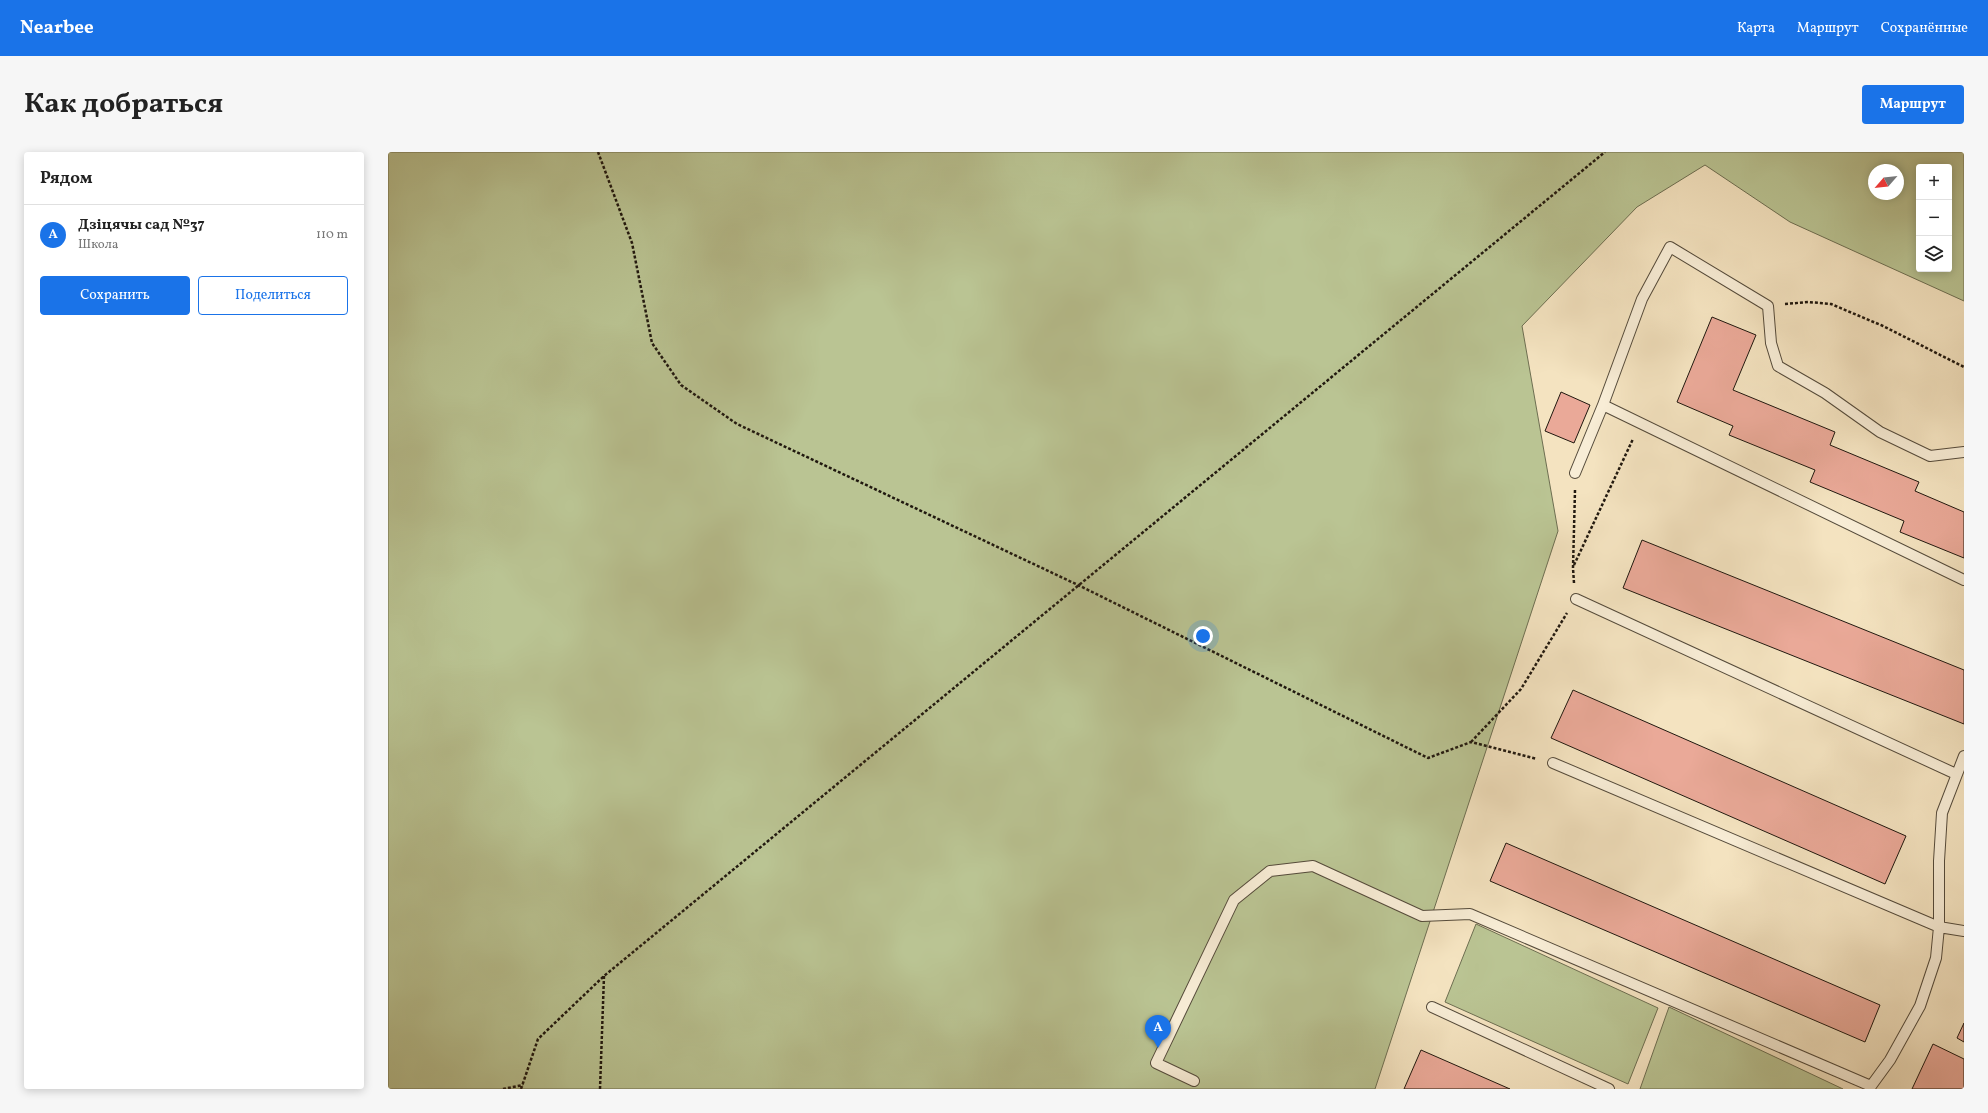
<!DOCTYPE html>
<html lang="ru">
<meta charset="utf-8">
<style>
body{margin:0;font-family:Vollkorn,serif;background:#f6f6f6;color:#222}
.controls{position:absolute;right:12px;top:12px;display:grid;overflow:hidden;border-radius:4px;box-shadow:0 2px 10px #0003}
.controls button{width:36px;height:36px;display:grid;place-items:center;padding:0;border:0;border-bottom:1px solid #e0e0e0;background:#fff;color:#222;font:20px sans-serif}
.compass{position:absolute;left:1480px;top:12px;width:36px;height:36px;border-radius:50%;background:#fff;box-shadow:0 2px 10px #0003;rotate:242deg}
.you{position:absolute;left:815px;top:484px;width:14px;height:14px;margin:-10px;border:3px solid #fff;border-radius:50%;background:#1a73e8;box-shadow:0 0 0 6px #1a73e833}
.badge{display:grid;place-items:center;width:26px;height:26px;border-radius:50%;background:#1a73e8;color:#fff;font-size:13px;font-weight:700}
.pin{position:absolute;translate:-50% -33px;filter:drop-shadow(0 1px 2px #0008)}
.pin::after{content:'';position:absolute;top:21px;width:14px;height:12px;background:inherit;clip-path:polygon(0 0,100% 0,50% 100%)}
.list{margin:0;padding:0;list-style:none}
h2{display:flex;justify-content:space-between;align-items:center;height:52px;margin:0;padding:0 16px;font-size:17px}
h2 small{font-size:13px;font-weight:400;color:#767676}
.list li{display:grid;grid-template-columns:26px 1fr auto;gap:12px;align-items:center;box-sizing:border-box;height:60px;padding:0 16px;border-top:1px solid #e0e0e0}
.list b{display:block;font-size:15px;white-space:nowrap}
.list p{margin:0;font-size:13px;white-space:nowrap;color:#767676}
.list em{font-size:13px;font-style:normal;color:#767676}
.actions{display:flex;gap:8px;padding:12px 16px}
.actions a{flex:1;padding:9px 0;border:1px solid #1a73e8;border-radius:4px;text-align:center;font-size:14px;color:#1a73e8}
.actions .main{background:#1a73e8;color:#fff}
.icon{flex:none;width:22px;height:22px;fill:none;stroke:currentColor;stroke-width:2;stroke-linecap:round;stroke-linejoin:round}
.map{position:relative;flex:none;width:1576px;height:937px;overflow:hidden;border-radius:4px}
header{display:flex;align-items:center;gap:24px;box-sizing:border-box;height:56px;padding:0 20px;background:#1a73e8;color:#fff}
header strong{font-size:19px}
nav{display:flex;gap:22px;margin-inline-start:auto;font-size:14px}
.intro{display:flex;align-items:center;justify-content:space-between;box-sizing:border-box;height:96px;padding:0 24px}
h1{margin:0;font-size:28px}
.button{padding:10px 18px;border-radius:4px;background:#1a73e8;color:#fff;font-size:14px;font-weight:700}
main{display:flex;gap:24px;padding:0 24px}
aside{flex:1;background:#fff;border-radius:4px;box-shadow:0 2px 10px #0003}
.map>svg:first-child{display:block}
</style>
<header>
<strong>Nearbee</strong>
<nav><a>Карта</a><a>Маршрут</a><a>Сохранённые</a></nav>
</header>
<div class="intro"><h1>Как добраться</h1><a class="button">Маршрут</a></div>
<main>
<aside>
<h2>Рядом<small></small></h2>
<ul class="list">
<li><span class="badge">A</span><div><b>Дзіцячы сад №37</b><p>Школа</p></div><em>110 m</em></li>
</ul>
<div class="actions"><a class="main">Сохранить</a><a>Поделиться</a></div>
</aside>
<div class="map">
<svg width="1576" height="937" viewBox="0 0 1576 937">
<rect width="100%" height="100%" fill="#f4e3c0"/>
<filter id="stains"><feTurbulence type="fractalNoise" baseFrequency=".005" numOctaves="4"/><feColorMatrix values="0 0 0 0 .2 0 0 0 0 .09 0 0 0 0 .02 0 0 0 .5 -.17"/></filter>
<radialGradient id="worn" r=".72"><stop offset=".6" stop-color="#630" stop-opacity="0"/><stop offset="1" stop-color="#630" stop-opacity=".3"/></radialGradient>
<path fill="#bac493" stroke="#6d6e51" fill-rule="evenodd" d="M0 0H1576V149L1402 70 1317 13 1249 55 1134 174 1170 379 987 937H0ZM1531 15H1561V117H1531ZM1486 18H1510V42H1486Z
M1088 772 1270 856 1240 932 1057 850Z
M1281 855 1455 937H1252Z"/>
<path fill="#eaa998" stroke="#20180f" d="M1324 165 1368 183 1345 238 1447 280 1442 293 1531 330 1527 339 1576 360V406L1512 380 1516 369 1422 330 1427 318 1341 283 1345 274 1289 250Z
M1173 240 1202 253 1186 291 1157 279Z
M1254 388 1576 518V572L1235 436Z
M1185 538 1518 684 1497 732 1163 586Z
M1118 691 1492 853 1477 890 1102 729Z
M1576 871V890L1569 886Z
M1545 892 1576 907V937H1524Z
M1033 898 1122 937H1016Z"/>
<g fill="none" stroke-linecap="round" stroke-linejoin="round">
<defs>
<path id="service" d="M1576 300 1542 304 1492 280 1437 241 1390 214 1383 191 1380 154 1282 95 1254 147 1215 253 1576 428
M1187 321 1215 253
M1188 447 1568 622
M1165 611 1551 775 1576 779
M1044 855 1221 937
M806 929 768 911 846 748 882 719 925 714 1034 764 1082 762 1483 934
M1482 937 1483 934 1502 908 1532 854 1548 806 1551 775V709L1554 661 1576 604"/>
</defs>
<use href="#service" stroke="#554b3b" stroke-width="12"/>
<path stroke="#20180f" stroke-width="2.5" stroke-dasharray="3 2" stroke-linecap="butt" d="M210 0 244 91 264 191 293 233 349 272 690 433 1040 606 1083 590 1149 607
M1397 152 1420 150 1443 152 1495 174 1576 215
M1186 413 1245 287
M1186 431 1185 416 1187 338
M1083 590 1133 537 1179 461
M115 937 135 933
M133 937 150 887 216 824 1217 0
M212 937 216 824"/>
<use href="#service" stroke="#f8edd6" stroke-width="10"/>
</g>
<rect width="100%" height="100%" filter="url(#stains)"/>
<rect width="100%" height="100%" fill="url(#worn)"/>
</svg>
<div class="controls">
<button>+</button>
<button>−</button>
<button><svg class="icon" aria-label="layers" viewBox="0 0 24 24"><path d="M12 4l9 5-9 5-9-5zM3 14l9 5 9-5"/></svg></button>
</div>
<svg class="compass" viewBox="-18 -18 36 36"><path d="M0-13l5 13h-10z" fill="#e53935"/><path d="M0 13l5-13h-10z" fill="#767676"/></svg>
<div class="you"></div>
<div class="pin badge" style="left:770px;top:896px">A</div>
</div>
</main>
